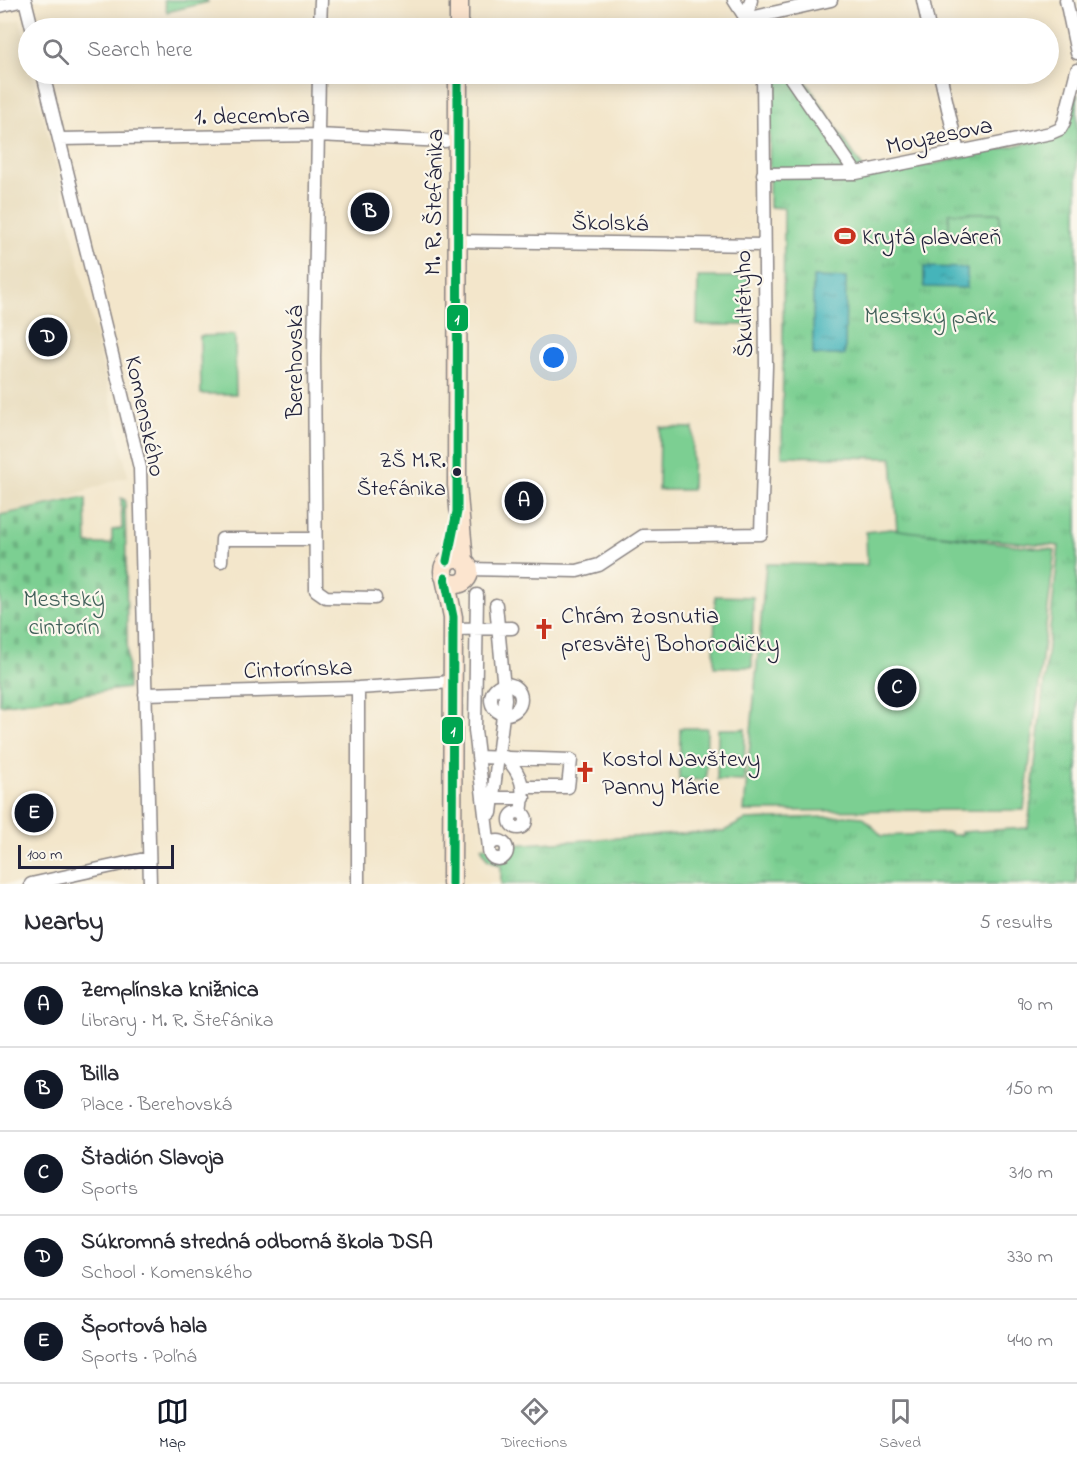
<!DOCTYPE html>
<meta charset="utf-8">
<style>
body{margin:0;font-family:"Indie Flower",sans-serif;background:#f7f7f7;color:#2b2b33}
.scale{position:absolute;left:18px;bottom:15px;width:156px;box-sizing:border-box;padding-left:6px;border:3px solid #22223b;border-top:0;font-size:16px;line-height:21px;white-space:nowrap;color:#22223b;-webkit-text-stroke:4px #fbf7ec;paint-order:stroke}
.you{position:absolute;left:554px;top:358px;width:21px;height:21px;margin:-15px;border:4px solid #fff;border-radius:50%;background:#1a73e8;box-shadow:0 0 0 9px #1a73e833}
.badge{display:grid;place-items:center;width:39px;height:39px;border-radius:50%;background:#111827;color:#fff;font-size:20px;font-weight:700}
.pin{position:absolute;translate:-50% -50%;border:3px solid #fff;box-shadow:0 2px 6px #0006}
.list{margin:0;padding:0;list-style:none}
h2{display:flex;justify-content:space-between;align-items:center;height:78px;margin:0;padding:0 24px;font-size:26px}
h2 small{font-size:20px;font-weight:400;color:#7c7c81}
.list li{display:grid;grid-template-columns:39px 1fr auto;gap:18px;align-items:center;box-sizing:border-box;height:84px;padding:0 24px;border-top:2px solid #e1e1e2}
.list b{display:block;font-size:22px;white-space:nowrap}
.list p{margin:0;font-size:20px;white-space:nowrap;color:#7c7c81}
.list em{font-size:20px;font-style:normal;color:#7c7c81}
.icon{flex:none;width:33px;height:33px;fill:none;stroke:currentColor;stroke-width:2;stroke-linecap:round;stroke-linejoin:round}
.map{position:relative;flex:none;width:1077px;height:884px;overflow:hidden}
.search{position:absolute;background:#fff;box-shadow:0 3px 15px #0003;left:18px;right:18px;top:18px;height:66px;display:flex;align-items:center;gap:15px;box-sizing:border-box;padding:0 21px;border-radius:33px;color:#7c7c81;font-size:22px}
.sheet{height:498px;background:#fff}
nav{display:flex;justify-content:space-around;align-items:center;box-sizing:border-box;height:84px;border-top:2px solid #e1e1e2;background:#fff;font-size:16px;color:#7c7c81}
nav a{display:grid;justify-items:center;gap:3px}
nav .on{color:#111827}
.map>svg:first-child{display:block}
</style>
<div class="map">
<svg width="1077" height="884" viewBox="0 0 1077 884">
<defs>
<pattern id="cemetery-stones" width="16" height="16" patternUnits="userSpaceOnUse" patternTransform="scale(1.5)"><rect width="16" height="16" fill="#7bcf92"/><path d="M2 7V4a2 2 0 0 1 4 0v3zM10 15v-3a2 2 0 0 1 4 0v3z" fill="#6ab17f"/></pattern>
<pattern id="park-tufts" width="24" height="20" patternUnits="userSpaceOnUse" patternTransform="scale(1.5)"><rect width="24" height="20" fill="#7bcf92"/><path d="M3 7l-1-3M5 7V3M7 7l1-3M15 17l-1-3M17 17v-4M19 17l1-3" fill="none" stroke="#6ab17f"/></pattern>
<pattern id="water-ripples" width="26" height="14" patternUnits="userSpaceOnUse" patternTransform="scale(1.5)"><rect width="26" height="14" fill="#44b4ba"/><path d="M2 4q2-2 4 0t4 0M15 11q2-2 4 0t4 0" fill="none" stroke="#389298"/></pattern>
</defs>
<rect width="100%" height="100%" fill="#fbf7ec"/>
<filter id="ink" filterUnits="userSpaceOnUse"><feTurbulence type="fractalNoise" baseFrequency=".0167" numOctaves="2"/><feDisplacementMap in="SourceGraphic" scale="12" xChannelSelector="R" yChannelSelector="G"/><feConvolveMatrix kernelMatrix="1 2 1 2 8 2 1 2 1" color-interpolation-filters="sRGB"/></filter>
<filter id="wash" filterUnits="userSpaceOnUse"><feTurbulence type="fractalNoise" baseFrequency=".008" numOctaves="4" result="noise"/><feDisplacementMap in="SourceGraphic" scale="24" xChannelSelector="R" yChannelSelector="G"/><feGaussianBlur stdDeviation="1.35" result="paint"/><feColorMatrix in="noise" values="0 0 0 0 0 0 0 0 0 0 0 0 0 0 0 0 0 1.4 0 .05"/><feComposite in="paint" operator="in"/></filter>
<g filter="url(#wash)">
<rect width="100%" height="100%" fill="#f3e6cb"/>
<path fill="#e7daba" d="M20 19 28 56V74H32L61 184 128 476 51 503 0 515V24Z"/>
<path fill="url(#cemetery-stones)" stroke="#4e7866" stroke-width="1.5" d="M81 498 86 499 87 544H112V530L122 529 121 498 125 500 128 688 0 705V515Z"/>
<path fill="url(#park-tufts)" stroke="#4e7866" stroke-width="1.5" d="M770 74H801L863 168 865 179 1054 137 1077 94V884H501V866L487 859 481 847 724 831 745 820 850 816 863 817 882 836 950 833V835H961V832L1028 828 1059 546 897 531 892 458 782 456 784 208 769 207Z"/>
<path fill="#7bcf92" stroke="#4e7866" stroke-width="1.5" d="M164 0H207L208 2 167 12Z
M949 213H1000L999 242 949 241Z
M698 277H748V325H697Z
M235 335 236 394H201L200 336Z
M660 427 693 428 692 490H659Z
M891 529 1055 550 1024 810 744 811 766 564 867 565 866 532Z
M715 596 753 597 752 667H714Z
M680 728H707L706 780 679 779Z
M718 729H745L744 781 717 780Z"/>
<path fill="url(#water-ripples)" stroke="#336b7a" stroke-width="1.5" d="M924 267 967 268V288L924 287Z
M813 277 846 278 845 355H813Z"/>
</g>
<g filter="url(#ink)">
<g fill="none" stroke-linecap="round" stroke-linejoin="round">
<defs>
<path id="street" d="M25 0 32 28
M734 0 752 28
M923 0 929 28
M1066 0 1077 53
M0 6 23 0
M746 19 831 0
M746 19 751 0
M320 28 321 0
M43 74 140 468 150 884
M319 74 314 357 316 590 326 597 375 598
M788 74 856 173
M940 74 958 152
M59 139 317 135 445 141
M763 174 856 173 1051 133 1060 129 1064 122 1077 70
M457 241 763 245
M221 561 222 539H315
M468 569 577 571 599 565 643 536 761 534 766 366 763 74
M477 595 475 730 489 848
M453 629 512 628
M491 699a15 15 0 1 1 30 0a15 15 0 1 1-30 0Z
M145 694 358 688 452 682
M478 757 571 760 568 787H524
M505 757C523 775 525 789 521 813
M486 798H524
M510 820a8 8 0 1 1 16 0a8 8 0 1 1-16 0Z
M491 813 505 699 496 605
M489 850a9 9 0 1 1 18 0a9 9 0 1 1-18 0Z
M31 884 149 858
M358 884V688"/>
<path id="secondary" d="M459 28V0
M458 74 457 485 464 561
M443 571a13 13 0 1 1 26 0a13 13 0 1 1-26 0Z
M445 578 453 617 452 884"/>
</defs>
<use href="#street" stroke="#8a8483" stroke-width="15"/>
<use href="#secondary" stroke="#8a8483" stroke-width="21"/>
<use href="#street" stroke="#fff" stroke-width="12"/>
<use href="#secondary" stroke="#fce5cf" stroke-width="18"/>
<defs>
<path id="bus-1" d="M447 561 457 512 458 74
M445 578 453 617 452 884"/>
</defs>
<use href="#bus-1" stroke="#fbf7ec" stroke-width="14"/>
<use href="#bus-1" stroke="#00a651" stroke-width="9"/>
</g>
</g>
<defs>
<symbol id="stadium-bare" viewBox="-9 -9 18 18"><path d="M0-5a6.5 5 0 1 0 0 10a6.5 5 0 1 0 0-10ZM-3.5-1.8h7v3.6h-7Z" fill="#c8321e" stroke="#fbf7ec" stroke-width="2.5" paint-order="stroke"/></symbol>
<symbol id="church-bare" viewBox="-9 -9 18 18"><path d="M-1.2-6h2.4v3.5h3.3v2.4h-3.3V6h-2.4V-.1h-3.3v-2.4h3.3Z" fill="#c8321e" stroke="#fbf7ec" stroke-width="2.5" paint-order="stroke"/></symbol>
</defs>
<g fill-rule="evenodd">
<use href="#stadium-bare" x="830" y="221" width="30" height="30"/>
<use href="#church-bare" x="529" y="614" width="30" height="30"/>
<use href="#church-bare" x="570" y="757" width="30" height="30"/>
</g>
<circle fill="#22223b" stroke="#fbf7ec" stroke-width="2" cx="457" cy="472" r="5"/>
<g text-anchor="middle" stroke-width="4.5" stroke-linejoin="round" paint-order="stroke">
<g font-size="22" fill="#22223b" stroke="#fbf7ec" text-anchor="end">
<text x="446" y="467">ZŠ M.R.<tspan x="446" dy="28">Štefánika</tspan></text>
</g>
<g font-size="24" fill="#22223b" stroke="#fbf7ec">
<text transform="translate(252 115) rotate(-1)" y="8">1. decembra</text>
<text transform="translate(939 135) rotate(-12)" y="8">Moyzesova</text>
<text transform="translate(433 202) rotate(-89)" y="8">M. R. Štefánika</text>
<text transform="translate(610 222) rotate(1)" y="8">Školská</text>
<text transform="translate(743 304) rotate(-91)" y="8">Škultétyho</text>
<text transform="translate(294 362) rotate(-90)" y="8">Berehovská</text>
<text transform="translate(146 416) rotate(78)" y="8">Komenského</text>
<text transform="translate(298 668) rotate(-2)" y="8">Cintorínska</text>
</g>
<g font-size="24" fill="#22223b" stroke="#fbf7ec" text-anchor="start">
<text x="862" y="244">Krytá plaváreň</text>
<text x="561" y="623">Chrám Zosnutia<tspan x="561" dy="28">presvätej Bohorodičky</tspan></text>
<text x="602" y="766">Kostol Navštevy<tspan x="602" dy="28">Panny Márie</tspan></text>
</g>
<g font-size="24" fill="#415f59" stroke="#fbf7ec">
<text x="930" y="323">Mestský park</text>
<text x="64" y="606">Mestský<tspan x="64" dy="28">cintorín</tspan></text>
</g>
</g>
<g stroke="#fbf7ec" stroke-width="2">
<rect x="446" y="304" width="23" height="28" rx="6" fill="#00a651"/>
<rect x="441" y="716" width="23" height="29" rx="6" fill="#00a651"/>
</g>
<g font-size="16" text-anchor="middle" font-weight="bold" fill="#fff">
<text x="457" y="324">1</text>
<text x="453" y="736">1</text>
</g>
</svg>
<div class="scale">100 m</div>
<div class="you"></div>
<div class="pin badge" style="left:524px;top:501px">A</div>
<div class="pin badge" style="left:370px;top:212px">B</div>
<div class="pin badge" style="left:897px;top:688px">C</div>
<div class="pin badge" style="left:48px;top:337px">D</div>
<div class="pin badge" style="left:34px;top:813px">E</div>
<div class="search"><svg class="icon" aria-label="search" viewBox="0 0 24 24"><circle cx="10" cy="10" r="6"/><path d="M15 15l6 6"/></svg>Search here</div>
</div>
<section class="sheet">
<h2>Nearby<small>5 results</small></h2>
<ul class="list">
<li><span class="badge">A</span><div><b>Zemplínska knižnica</b><p>Library · M. R. Štefánika</p></div><em>90 m</em></li>
<li><span class="badge">B</span><div><b>Billa</b><p>Place · Berehovská</p></div><em>150 m</em></li>
<li><span class="badge">C</span><div><b>Štadión Slavoja</b><p>Sports</p></div><em>310 m</em></li>
<li><span class="badge">D</span><div><b>Súkromná stredná odborná škola DSA</b><p>School · Komenského</p></div><em>330 m</em></li>
<li><span class="badge">E</span><div><b>Športová hala</b><p>Sports · Poľná</p></div><em>440 m</em></li>
</ul>
</section>
<nav>
<a class="on"><svg class="icon" aria-label="map" viewBox="0 0 24 24"><path d="M3 6l6-2 6 2 6-2v14l-6 2-6-2-6 2zM9 4v14M15 6v14"/></svg>Map</a>
<a><svg class="icon" aria-label="directions" viewBox="0 0 24 24"><path d="M12 3l9 9-9 9-9-9zM9 14v-3h6M13 9l2 2-2 2"/></svg>Directions</a>
<a><svg class="icon" aria-label="saved" viewBox="0 0 24 24"><path d="M7 4h10v16l-5-4-5 4z"/></svg>Saved</a>
</nav>
